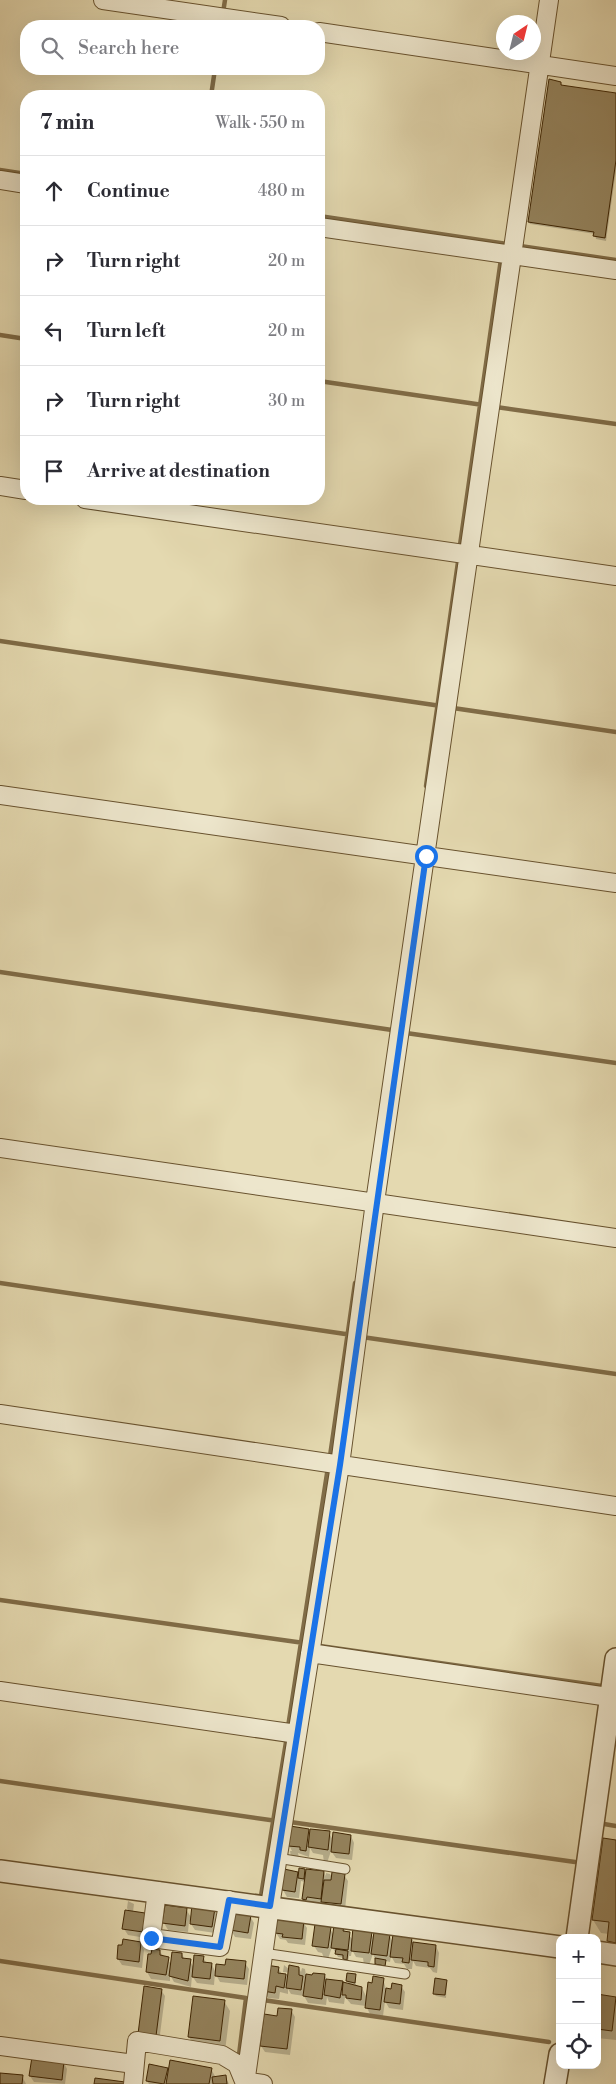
<!DOCTYPE html>
<meta charset="utf-8">
<style>
body{margin:0;font-family:"Libre Bodoni",serif;background:#f7f7f7;color:#2b2b33}
.controls{position:absolute;right:15px;bottom:15px;display:grid;overflow:hidden;border-radius:10px;box-shadow:0 5px 20px #0002}
.controls button{width:45px;height:45px;display:grid;place-items:center;padding:0;border:0;border-bottom:1px solid #e1e1e2;background:#fff;color:#2b2b33;font:25px sans-serif}
.compass{position:absolute;left:496px;top:15px;width:45px;height:45px;border-radius:50%;background:#fff;box-shadow:0 5px 20px #0002;rotate:35deg}
.stop{position:absolute;width:15px;height:15px;margin:-11px;border:4px solid #1a73e8;border-radius:50%;background:#fff}
.stop.end{background:#1a73e8;border-color:#fff;box-shadow:0 1px 5px #0008}
.list{margin:0;padding:0;list-style:none}
h2{display:flex;justify-content:space-between;align-items:center;height:65px;margin:0;padding:0 20px;font-size:21px}
h2 small{font-size:16px;font-weight:400;color:#7c7c81}
.list li{display:grid;grid-template-columns:32px 1fr auto;gap:15px;align-items:center;box-sizing:border-box;height:70px;padding:0 20px;border-top:1px solid #e1e1e2}
.list b{display:block;font-size:19px;white-space:nowrap}
.list em{font-size:16px;font-style:normal;color:#7c7c81}
.icon{flex:none;width:28px;height:28px;fill:none;stroke:currentColor;stroke-width:2;stroke-linecap:round;stroke-linejoin:round}
.map{position:relative;flex:none;width:616px;height:2084px;overflow:hidden}
.search{position:absolute;background:#fff;box-shadow:0 5px 20px #0002;left:20px;top:20px;width:305px;height:55px;display:flex;align-items:center;gap:12px;box-sizing:border-box;padding:0 18px;border-radius:20px;color:#7c7c81;font-size:19px}
.panel{position:absolute;background:#fff;box-shadow:0 5px 20px #0002;left:20px;top:90px;width:305px;height:415px;border-radius:20px}
.map>svg:first-child{display:block}
</style>
<div class="map">
<svg width="616" height="2084" viewBox="0 0 616 2084">
<rect width="100%" height="100%" fill="#e4d9b0"/>
<filter id="stains"><feTurbulence type="fractalNoise" baseFrequency=".004" numOctaves="4"/><feColorMatrix values="0 0 0 0 .2 0 0 0 0 .09 0 0 0 0 .02 0 0 0 .5 -.17"/></filter>
<radialGradient id="worn" r=".72"><stop offset=".6" stop-color="#630" stop-opacity="0"/><stop offset="1" stop-color="#630" stop-opacity=".3"/></radialGradient>
<path fill="#0003" d="M561 83 562 86 616 95V170L606 241 596 239 595 234 530 224 529 222Z
M308 1830 311 1835 329 1833 333 1840 351 1836 354 1843 352 1860 336 1858 331 1851 327 1863H324L323 1855 313 1853 310 1848 309 1857 298 1853 299 1858 291 1857 290 1851H292L289 1845Z
M616 1841V1955L608 1941 609 1934 601 1933 593 1920Z
M304 1870 306 1873 324 1872 326 1876V1873L330 1874 332 1878 344 1875 348 1881 345 1910 307 1905 303 1899 305 1882 301 1881 299 1898 287 1897 283 1890 297 1874 299 1878Z
M128 1901 134 1904 133 1912 145 1914 148 1921 146 1938 128 1935 124 1929 129 1912 127 1908Z
M186 1909 192 1919 214 1910 218 1916 215 1933 195 1930 189 1921 188 1932 168 1930 164 1923Z
M250 1916 254 1923 251 1939 235 1937 231 1930Z
M303 1922 307 1928 305 1945 288 1943 286 1940 280 1939 276 1933Z
M330 1928 334 1936 343 1928 353 1940 371 1933 374 1939 389 1935 393 1942 411 1938 415 1944 436 1946 439 1953 437 1973 433 1972 430 1968 416 1966 413 1961 412 1969H407L404 1964 395 1963 391 1956 390 1962 386 1961V1968L378 1967 373 1954 369 1965H364L363 1958 356 1957 352 1950 351 1956H349L348 1962H346L344 1958 338 1957 332 1947 328 1959 324 1958 322 1953 318 1952 314 1946Z
M140 1943 144 1950 142 1968 122 1965 118 1959Z
M159 1951 172 1965 182 1954 185 1960 190 1961 194 1968 203 1957 207 1964 212 1965 216 1973 226 1967 245 1963 249 1969 247 1985 220 1982 215 1973 214 1985 197 1983 192 1976 191 1987 174 1982 170 1975V1981L151 1979 147 1972Z
M284 1965 290 1970 299 1968 301 1972 302 1968 305 1969 306 1976H325L328 1981 342 1983 344 1987 349 1985 347 1981 355 1975 356 1986 362 1988 367 1998 373 1984 383 1979 386 1989 393 1990 401 1986 405 1992 403 2010 389 2008 385 2001 383 2016 370 2014 366 2006 351 2004 345 1997 344 2004 329 2002 327 1997 326 2005 308 2003 304 1996 291 1994 288 1989V1994L280 1992 279 1999 268 1998 264 1991 278 1968 283 1976V1972V1974L292 1975 293 1973 283 1972Z
M447 1981 446 1998 436 1996 434 1994Z
M161 1990 165 1996 159 2042 140 2033Z
M597 1996 616 1999V2040L597 2038Z
M224 2001 230 2011 225 2051 195 2047 189 2037Z
M291 2010 295 2017 290 2055 265 2052 261 2046 278 2017Z
M64 2063 67 2069 65 2084 34 2082 30 2076Z
M167 2069 169 2073 211 2069 216 2078 225 2076 229 2084H149L147 2081Z
M0 2074 22 2076 26 2084H0Z"/>
<g fill="none" stroke-linecap="round" stroke-linejoin="round">
<path stroke="#806c47" stroke-width="4.5" d="M223 13 225 0
M211 96 215 69
M0 170 26 174
M319 216 507 244
M520 246 616 260
M0 335 26 339
M319 381 483 405
M496 407 616 424
M460 545 501 259
M0 641 441 706
M453 708 616 732
M426 786 458 562
M0 972 392 1030
M406 1033 616 1063
M0 1283 352 1335
M362 1337 616 1374
M330 1456 355 1283
M0 1600 304 1643
M320 1646 602 1686
M288 1727 328 1467
M0 1781 277 1821
M290 1822 575 1862
M604 1824 616 1826
M261 1896 286 1742
M0 1961 246 1998 239 2055
M263 2000 549 2042"/>
</g>
<path fill="#94835d" stroke="#3e2503" d="M549 79 561 82V85L616 93V160L605 238 593 236 594 232 528 222Z
M290 1826 309 1829 306 1851 300 1850V1847L288 1846Z
M310 1829 330 1831 328 1850 308 1847Z
M333 1832 351 1835 349 1854 331 1852Z
M603 1838 616 1840V1943L607 1941 609 1922 592 1920Z
M299 1868 305 1869 304 1879 298 1878Z
M284 1869 298 1872 295 1892 282 1890Z
M306 1869 324 1871 321 1899 307 1897 306 1900 302 1899Z
M332 1872 345 1874 341 1904 321 1902 324 1880H331Z
M165 1905 187 1908 185 1926 162 1923Z
M192 1905 215 1908 212 1927 190 1924Z
M125 1910 145 1913 143 1932 122 1929Z
M232 1912 251 1915 248 1933 230 1930Z
M277 1917 304 1920 302 1939 282 1937 283 1934 275 1933Z
M315 1924 331 1927 328 1948 312 1946Z
M334 1925 344 1927 343 1931 350 1932 348 1950 331 1948Z
M353 1927 372 1932 369 1953 351 1951Z
M374 1932 390 1934 387 1956 371 1954Z
M393 1934 412 1937 409 1963 402 1962 403 1958 390 1957Z
M123 1939 141 1942 139 1962 117 1959 118 1945H122Z
M413 1942 436 1945 434 1967 428 1966V1962L411 1960Z
M152 1949 160 1950V1955L169 1957 166 1975 146 1972 148 1954H151Z
M336 1949 348 1951 347 1960 343 1959V1955L335 1954Z
M172 1952 182 1953V1958L191 1959 188 1981 169 1976Z
M194 1955 204 1956 203 1962 212 1963 210 1979 192 1977Z
M375 1958 386 1960 385 1966 375 1964Z
M226 1959 246 1961 244 1979 215 1976 216 1964 225 1965Z
M266 1965 279 1967 278 1973 286 1974 284 1988 276 1986 275 1993 263 1991Z
M289 1965 299 1967V1975L303 1976 301 1990 286 1988Z
M313 1973 325 1974 322 1999 303 1996 306 1974 312 1975Z
M347 1973 356 1974 355 1983 346 1981Z
M373 1976 384 1978 380 2010 365 2008 368 1982 372 1983Z
M435 1978 447 1980 445 1995 433 1994Z
M326 1979 343 1981 340 1998 324 1995Z
M343 1982 362 1987 361 2000 346 1998V1995H342Z
M392 1983 402 1985 400 2004 384 2002 386 1988 391 1989Z
M144 1986 162 1989 156 2036 138 2034Z
M597 1994 616 1997 612 2031 597 2029Z
M193 1996 225 2000 220 2041 188 2037Z
M278 2008 292 2009 287 2049 260 2046 264 2014 277 2016Z
M32 2057 64 2061 62 2080 29 2076Z
M170 2060 212 2068 209 2084H166Z
M149 2064 168 2068 164 2084 146 2081Z
M0 2073 23 2075 22 2084H0Z
M226 2075 227 2084H213L212 2077Z
M95 2078 125 2082V2084H94Z"/>
<g fill="none" stroke-linecap="round" stroke-linejoin="round">
<defs>
<path id="service" d="M277 1858 345 1869
M263 1953 405 1974"/>
<path id="minor" d="M103 0 281 26
M319 32 616 76
M0 180 26 184
M319 227 616 270
M0 486 26 490
M85 499 616 576
M0 795 616 883
M0 1148 616 1238
M0 1414 616 1506
M310 1653 616 1698
M0 1691 297 1734
M157 1891 151 1938 220 1947 229 1900
M0 2046 134 2064
M133 2084 137 2041 222 2055 237 2064 244 2081 263 2084
M245 2084 270 1906 340 1465 375 1202 549 0"/>
<path id="tertiary" d="M0 1871 560 1947
M577 1938 616 1659
M597 1952 616 1955
M555 2084 560 2054"/>
</defs>
<use href="#service" stroke="#68522e" stroke-width="11"/>
<use href="#minor" stroke="#68522e" stroke-width="20"/>
<use href="#tertiary" stroke="#68522e" stroke-width="24"/>
<use href="#service" stroke="#ede6cc" stroke-width="9"/>
<use href="#minor" stroke="#ede6cc" stroke-width="18"/>
<use href="#tertiary" stroke="#ede6cc" stroke-width="21"/>
</g>
<g fill="none" stroke-linecap="round" stroke-linejoin="round">
<path stroke="#1a73e8" stroke-width="6" d="M151 1938 220 1947 229 1900 270 1906 340 1465 426 856"/>
</g>
<rect width="100%" height="100%" filter="url(#stains)"/>
<rect width="100%" height="100%" fill="url(#worn)"/>
</svg>
<div class="controls">
<button>+</button>
<button>−</button>
<button><svg class="icon" aria-label="locate" viewBox="0 0 24 24"><circle cx="12" cy="12" r="6"/><path d="M12 2v4M12 18v4M2 12h4M18 12h4"/></svg></button>
</div>
<svg class="compass" viewBox="-18 -18 36 36"><path d="M0-13l5 13h-10z" fill="#e53935"/><path d="M0 13l5-13h-10z" fill="#7c7c81"/></svg>
<div class="stop" style="left:426px;top:856px"></div>
<div class="stop end" style="left:151px;top:1938px"></div>
<div class="search"><svg class="icon" aria-label="search" viewBox="0 0 24 24"><circle cx="10" cy="10" r="6"/><path d="M15 15l6 6"/></svg>Search here</div>
<section class="panel">
<h2>7 min<small>Walk · 550 m</small></h2>
<ul class="list">
<li><svg class="icon" aria-label="ahead" viewBox="0 0 24 24"><path d="M12 20V5M6 11l6-6 6 6"/></svg><div><b>Continue</b></div><em>480 m</em></li>
<li><svg class="icon" aria-label="right" viewBox="0 0 24 24"><path d="M7 20v-9h11M14 6l5 5-5 5"/></svg><div><b>Turn right</b></div><em>20 m</em></li>
<li><svg class="icon" aria-label="left" viewBox="0 0 24 24"><path d="M17 20v-9H6M10 6l-5 5 5 5"/></svg><div><b>Turn left</b></div><em>20 m</em></li>
<li><svg class="icon" aria-label="right" viewBox="0 0 24 24"><path d="M7 20v-9h11M14 6l5 5-5 5"/></svg><div><b>Turn right</b></div><em>30 m</em></li>
<li><svg class="icon" aria-label="arrive" viewBox="0 0 24 24"><path d="M6 21V4h12l-3 4 3 4H6"/></svg><div><b>Arrive at destination</b></div></li>
</ul>
</section>
</div>
